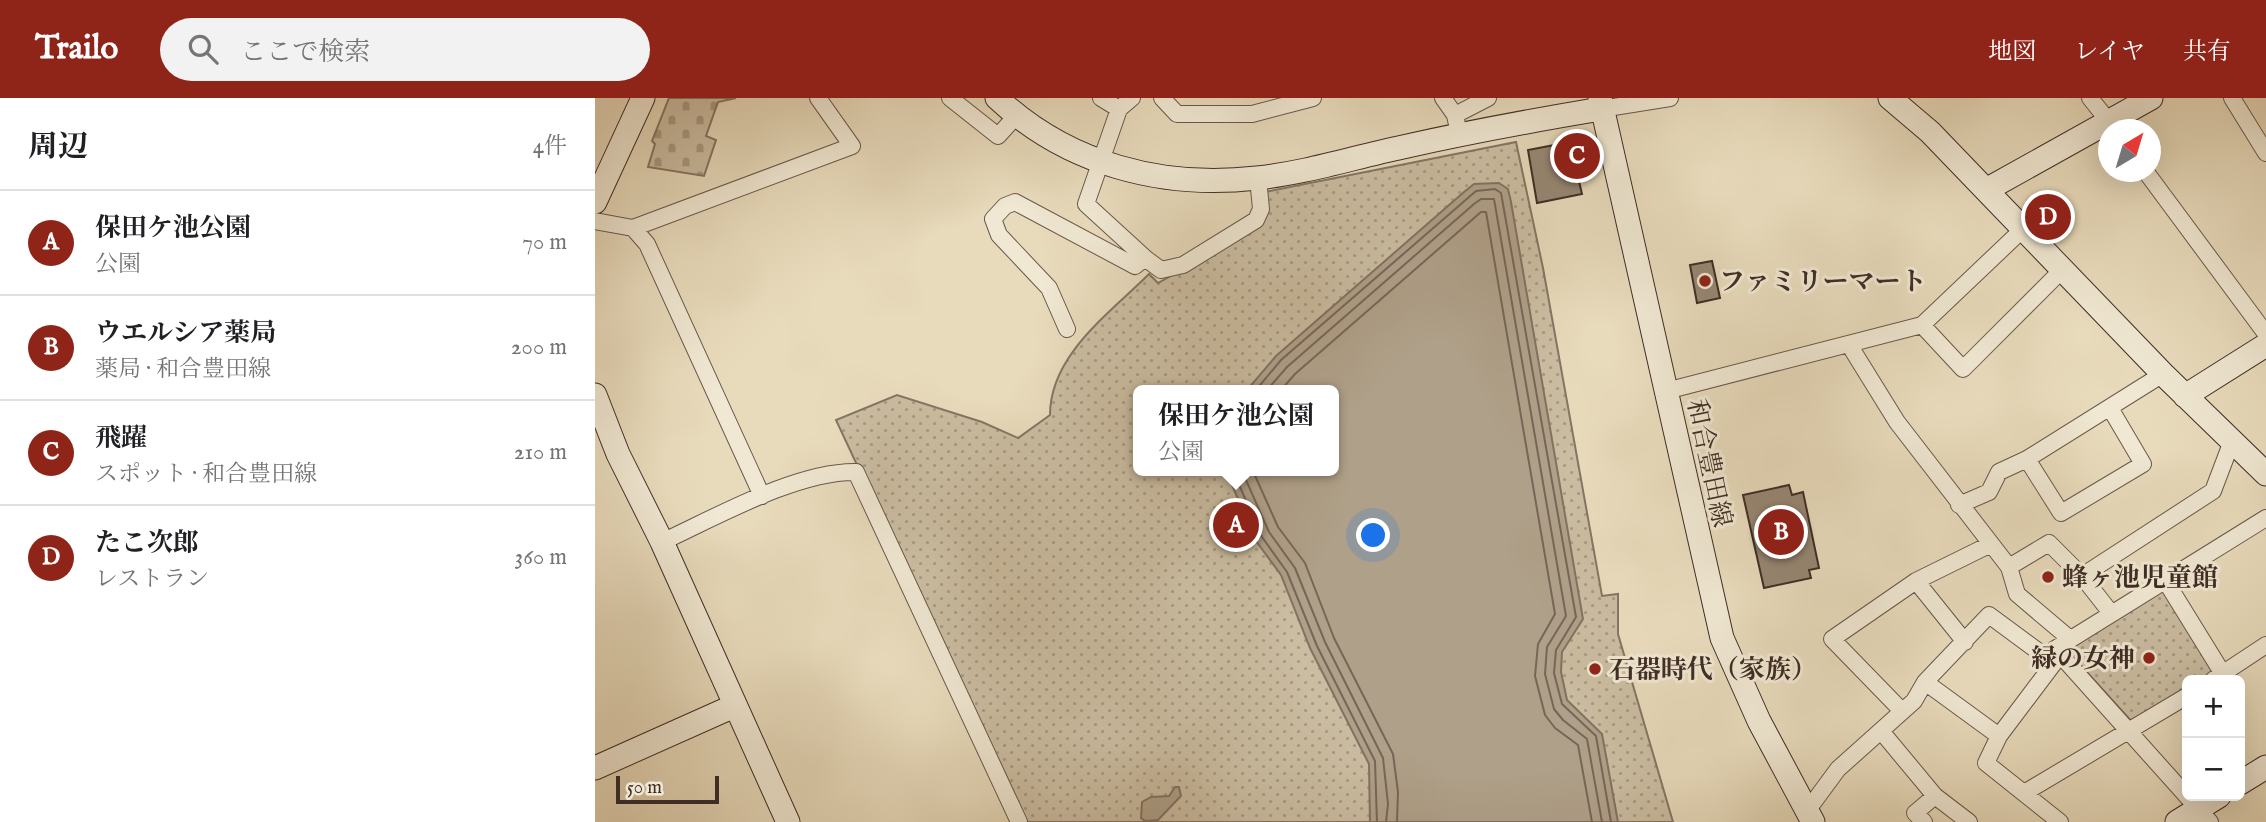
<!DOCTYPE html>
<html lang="ja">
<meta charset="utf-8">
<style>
body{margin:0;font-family:"IM FELL English","Noto Serif JP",serif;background:#f2f2f2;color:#202124}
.controls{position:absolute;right:21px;bottom:21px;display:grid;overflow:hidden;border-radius:10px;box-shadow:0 7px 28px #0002}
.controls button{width:63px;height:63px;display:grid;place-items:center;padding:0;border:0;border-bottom:2px solid #e0e0e0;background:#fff;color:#202124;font:35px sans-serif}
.compass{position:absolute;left:1503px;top:21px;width:63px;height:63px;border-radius:50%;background:#fff;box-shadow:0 7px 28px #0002;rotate:38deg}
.scale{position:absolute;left:21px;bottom:18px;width:103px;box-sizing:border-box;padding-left:7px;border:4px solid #3f2d26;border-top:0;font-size:19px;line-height:24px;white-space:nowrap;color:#3f2d26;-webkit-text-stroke:5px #f0e8d3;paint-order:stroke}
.you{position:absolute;left:779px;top:438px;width:24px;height:24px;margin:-18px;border:5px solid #fff;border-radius:50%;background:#1a73e8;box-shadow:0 0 0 10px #1a73e833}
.badge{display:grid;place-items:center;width:46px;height:46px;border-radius:50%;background:#8f2418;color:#fff;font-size:23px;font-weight:700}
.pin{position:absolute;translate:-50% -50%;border:4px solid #fff;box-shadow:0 2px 7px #0006}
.popup{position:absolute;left:538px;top:287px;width:206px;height:91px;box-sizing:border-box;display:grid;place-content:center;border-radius:10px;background:#fff;filter:drop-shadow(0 2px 5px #0005);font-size:23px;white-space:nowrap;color:#757577}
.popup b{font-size:26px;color:#202124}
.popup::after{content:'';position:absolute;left:50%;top:100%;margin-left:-14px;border:14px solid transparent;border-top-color:#fff}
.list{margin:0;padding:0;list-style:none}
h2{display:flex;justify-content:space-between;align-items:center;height:91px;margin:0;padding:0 28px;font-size:30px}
h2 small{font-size:23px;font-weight:400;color:#757577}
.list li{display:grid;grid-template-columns:46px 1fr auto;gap:21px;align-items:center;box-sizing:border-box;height:105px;padding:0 28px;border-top:2px solid #e0e0e0}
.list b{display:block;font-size:26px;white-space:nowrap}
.list p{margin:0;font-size:23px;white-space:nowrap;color:#757577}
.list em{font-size:23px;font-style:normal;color:#757577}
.icon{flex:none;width:38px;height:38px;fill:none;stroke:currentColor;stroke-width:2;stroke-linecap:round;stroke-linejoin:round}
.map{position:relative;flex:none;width:1671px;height:724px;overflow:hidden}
header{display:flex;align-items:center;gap:42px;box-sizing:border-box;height:98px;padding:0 35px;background:#8f2418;color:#fff}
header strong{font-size:33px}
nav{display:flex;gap:38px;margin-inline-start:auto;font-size:24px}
.search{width:490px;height:63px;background:#f2f2f2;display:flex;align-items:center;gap:18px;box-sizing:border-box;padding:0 24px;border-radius:38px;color:#757577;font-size:26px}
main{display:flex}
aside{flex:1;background:#fff}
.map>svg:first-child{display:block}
</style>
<header>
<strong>Trailo</strong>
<div class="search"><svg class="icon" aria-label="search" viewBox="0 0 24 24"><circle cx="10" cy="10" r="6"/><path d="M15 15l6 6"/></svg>ここで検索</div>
<nav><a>地図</a><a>レイヤ</a><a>共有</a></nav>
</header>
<main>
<aside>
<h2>周辺<small>4件</small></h2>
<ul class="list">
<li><span class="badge">A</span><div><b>保田ケ池公園</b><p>公園</p></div><em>70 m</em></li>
<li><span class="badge">B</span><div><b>ウエルシア薬局</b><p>薬局 · 和合豊田線</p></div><em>200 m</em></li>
<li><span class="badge">C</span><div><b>飛躍</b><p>スポット · 和合豊田線</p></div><em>210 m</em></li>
<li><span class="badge">D</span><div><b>たこ次郎</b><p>レストラン</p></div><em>360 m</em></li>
</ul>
</aside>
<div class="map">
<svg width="1671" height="724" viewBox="0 0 1671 724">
<defs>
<pattern id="cemetery-stones" width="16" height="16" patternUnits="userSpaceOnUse" patternTransform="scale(1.75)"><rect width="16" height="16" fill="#cbbda2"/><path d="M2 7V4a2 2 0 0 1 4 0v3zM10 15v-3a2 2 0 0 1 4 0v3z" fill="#a69a84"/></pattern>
<pattern id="park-dots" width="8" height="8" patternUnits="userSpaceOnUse" patternTransform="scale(1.75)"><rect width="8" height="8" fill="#cbbda2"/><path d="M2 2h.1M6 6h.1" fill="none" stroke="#a69a84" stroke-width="1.8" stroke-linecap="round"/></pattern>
</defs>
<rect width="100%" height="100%" fill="#e8dbbc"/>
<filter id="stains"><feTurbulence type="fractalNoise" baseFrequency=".00286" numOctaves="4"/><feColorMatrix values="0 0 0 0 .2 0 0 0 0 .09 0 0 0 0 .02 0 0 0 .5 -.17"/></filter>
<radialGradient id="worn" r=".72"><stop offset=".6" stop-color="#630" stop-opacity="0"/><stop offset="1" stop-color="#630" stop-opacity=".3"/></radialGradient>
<path fill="url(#cemetery-stones)" stroke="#857564" stroke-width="2" d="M74 0H141L123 4 111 38 121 42 109 78 53 69 60 46 57 43Z"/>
<path fill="url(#park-dots)" stroke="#857564" stroke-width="2" fill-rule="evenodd" d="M921 44 948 170 1007 498 1023 496V536L1078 724H429L241 322 302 297 387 324 423 340 455 317C455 257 514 216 554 176L563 185 665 128 670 94ZM543 292H739V373H543Z
M1571 491 1622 572 1605 582H1592V590L1537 624 1471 551Z"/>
<path fill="#afa089" stroke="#827261" stroke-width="2" d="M904 85 913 91 916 104 988 521 967 554 966 574 972 602 1007 636 1023 724H775L774 666 715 550 686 477 661 443 631 373H739V292H652L681 258 869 94 879 86Z
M580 689H584L586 698 563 722 550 723 546 720 547 704 556 699 574 698Z"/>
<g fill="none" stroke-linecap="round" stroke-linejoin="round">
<path stroke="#776658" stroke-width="2" d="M661 292 686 262 881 93 900 91 906 95 981 519 961 552 959 575 967 606 1001 638 1016 724
M672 292 692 269 879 106 886 101H899L971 518 952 549 950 576 959 611 968 622 992 641 1007 724
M686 292 700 276 886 114H891L960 516 943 546 940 578 950 617 960 630 983 647 997 724
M638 373 667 439 692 474 722 548 780 663 782 724
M647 373 674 434 700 470 730 544 788 660 793 706 791 724
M658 373 683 429 710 465 739 540 798 656 803 694 802 724"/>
</g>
<path fill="#978774" stroke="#3f2d26" stroke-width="2" d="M975 44 987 96 942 105 933 52Z
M1117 163 1125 200 1102 205 1095 167Z
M1194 387 1197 397 1208 394 1224 470 1214 472 1216 480 1169 490 1148 397Z"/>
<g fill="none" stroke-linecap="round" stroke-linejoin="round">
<defs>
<path id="street" d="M355 0 403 38 421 18
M506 0 524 11
M537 0 524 11 491 106 550 160
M567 0 582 16H657L718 0
M848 0 860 17 864 36
M1495 0 1519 30
M1637 0 1671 55
M1006 11 1075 0
M860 17 893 0
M1551 74 1671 236
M0 123 38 130
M1327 227 1368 271 1467 172
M472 231 454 190 404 137 398 121 410 108 420 104 540 168 550 160 566 172 588 167 661 122 666 111 663 80
M1258 253 1302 324 1414 469 1422 496 1474 540
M1071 293 1327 227 1428 131
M1432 361 1466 415 1548 366 1515 310
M167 398 52 146 38 130 257 48 223 0
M1364 407 1394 394 1404 374 1432 361 1568 276
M67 444C121 419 202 373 261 374L424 724
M1414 469 1454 445 1487 478 1516 515
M1487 478 1618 393 1637 343
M1570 482 1628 576
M1321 483 1370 544
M1618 582 1671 547
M1330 584 1404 638
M1307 613 1237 541 1321 483 1396 446
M1286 633 1340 698 1374 724
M1429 695 1592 598
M1212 713 1243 671 1319 603 1330 584 1394 517 1459 565 1404 638 1391 665 1465 724
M1329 724 1320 715 1340 698
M1615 724 1460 551 1671 420"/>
<path id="secondary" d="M402 0C472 66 567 91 662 80 711 75 760 59 808 49 874 34 940 22 1006 11
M1005 0 1127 540 1164 623 1218 724
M1295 0 1335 34 1568 276 1671 376
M1391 92 1556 0
M0 104 48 0
M0 297 23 356 67 444 193 724
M1590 298 1671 247
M0 670 139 608
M1645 685 1671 669
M1582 724 1624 698"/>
</defs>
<use href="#street" stroke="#69584c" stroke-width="18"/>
<use href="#secondary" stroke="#3f2d26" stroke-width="25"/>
<use href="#street" stroke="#f0e8d3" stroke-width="16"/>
<use href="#secondary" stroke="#f0e8d3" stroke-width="23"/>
</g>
<g fill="#8f2418" stroke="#f0e8d3" stroke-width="2.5">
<circle cx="1110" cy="183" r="7"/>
<circle cx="1453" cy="479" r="7"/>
<circle cx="1554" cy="560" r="7"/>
<circle cx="1000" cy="571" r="7"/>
</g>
<g text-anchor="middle" stroke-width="6" stroke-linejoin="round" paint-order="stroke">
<g font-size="26" font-weight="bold" fill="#3f2d26" stroke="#f0e8d3" text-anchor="start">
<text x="1124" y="192">ファミリーマート</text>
<text x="1467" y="488">蜂ヶ池児童館</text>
<text x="1540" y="569" text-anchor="end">緑の女神</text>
<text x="1014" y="580">石器時代（家族）</text>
</g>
<g font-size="26" fill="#3f2d26" stroke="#f0e8d3">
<text transform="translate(1115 365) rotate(78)" y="9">和合豊田線</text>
</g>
</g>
<rect width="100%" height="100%" filter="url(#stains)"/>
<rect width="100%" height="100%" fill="url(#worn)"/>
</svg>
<div class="controls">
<button>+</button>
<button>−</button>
</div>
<svg class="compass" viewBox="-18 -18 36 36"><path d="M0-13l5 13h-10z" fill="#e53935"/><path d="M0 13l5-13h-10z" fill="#757577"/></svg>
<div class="scale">50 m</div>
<div class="you"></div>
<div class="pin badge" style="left:641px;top:427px">A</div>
<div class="popup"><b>保田ケ池公園</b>公園</div>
<div class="pin badge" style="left:1186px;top:434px">B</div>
<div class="pin badge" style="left:982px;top:58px">C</div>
<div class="pin badge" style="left:1453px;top:119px">D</div>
</div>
</main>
